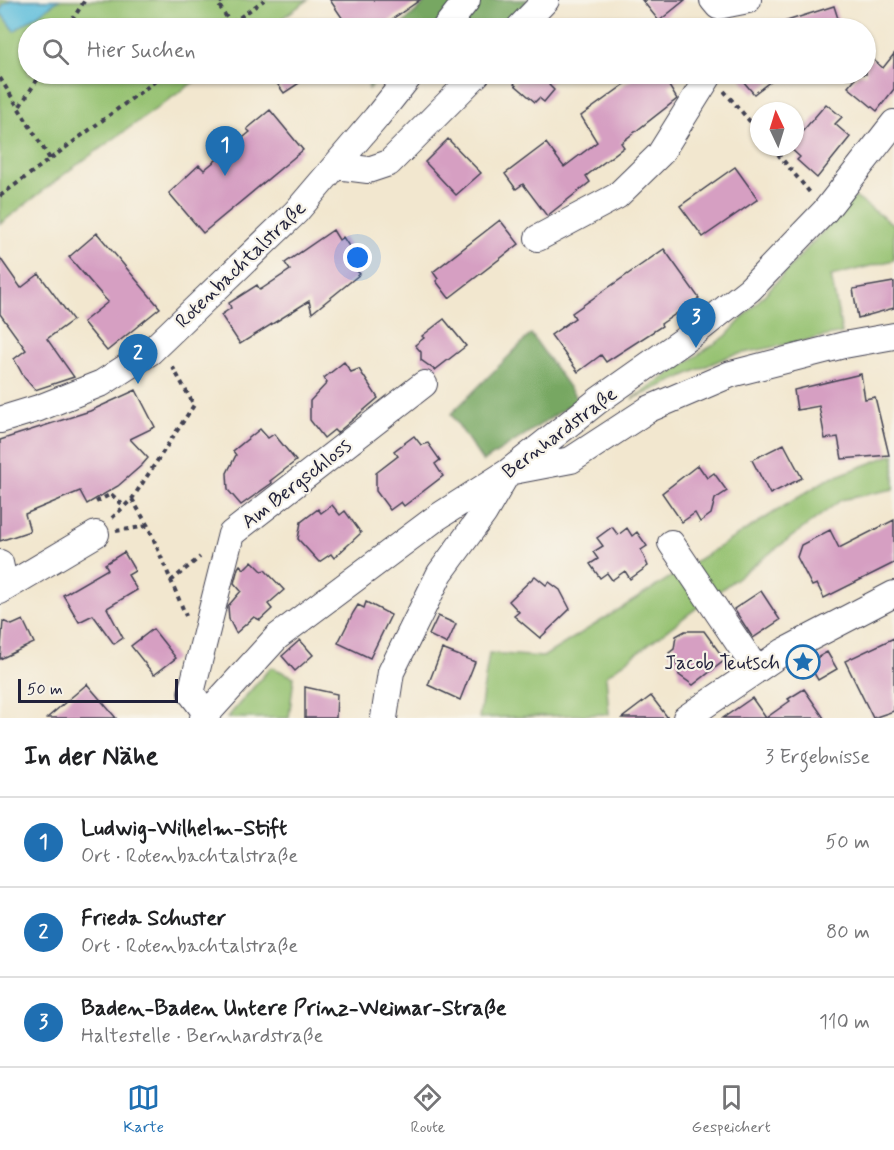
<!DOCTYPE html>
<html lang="de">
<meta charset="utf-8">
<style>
body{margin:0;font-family:Mynerve,sans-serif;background:#f2f2f2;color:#202124}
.compass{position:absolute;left:750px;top:102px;width:54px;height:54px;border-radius:50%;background:#fff;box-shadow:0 2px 4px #0004;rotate:356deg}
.scale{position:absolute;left:18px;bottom:15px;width:160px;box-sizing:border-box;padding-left:6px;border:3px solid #22223b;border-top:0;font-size:16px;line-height:21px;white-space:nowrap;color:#22223b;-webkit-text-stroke:4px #f7f3e8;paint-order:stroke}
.you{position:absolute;left:358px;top:258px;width:21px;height:21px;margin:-15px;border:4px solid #fff;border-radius:50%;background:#1a73e8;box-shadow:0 0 0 9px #1a73e833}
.badge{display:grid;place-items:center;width:39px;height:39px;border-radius:50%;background:#1f6fb2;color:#fff;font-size:20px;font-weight:700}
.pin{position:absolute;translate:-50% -50px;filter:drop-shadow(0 2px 3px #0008)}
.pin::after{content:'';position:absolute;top:32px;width:21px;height:18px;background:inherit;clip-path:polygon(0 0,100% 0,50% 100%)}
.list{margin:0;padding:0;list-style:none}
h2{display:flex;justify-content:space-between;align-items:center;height:78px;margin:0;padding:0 24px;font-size:26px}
h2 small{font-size:20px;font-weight:400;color:#757577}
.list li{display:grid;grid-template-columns:39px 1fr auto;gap:18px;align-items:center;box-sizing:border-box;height:90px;padding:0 24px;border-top:2px solid #e0e0e0}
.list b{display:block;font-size:22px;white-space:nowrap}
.list p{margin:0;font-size:20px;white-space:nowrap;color:#757577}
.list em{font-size:20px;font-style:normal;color:#757577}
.icon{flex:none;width:33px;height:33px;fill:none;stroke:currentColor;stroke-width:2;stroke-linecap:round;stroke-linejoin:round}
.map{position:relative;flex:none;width:894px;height:718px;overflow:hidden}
.search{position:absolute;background:#fff;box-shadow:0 2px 4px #0004;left:18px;right:18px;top:18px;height:66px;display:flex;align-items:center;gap:15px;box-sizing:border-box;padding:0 21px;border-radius:33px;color:#757577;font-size:22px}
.sheet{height:348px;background:#fff}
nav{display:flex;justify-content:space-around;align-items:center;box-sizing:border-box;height:84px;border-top:2px solid #e0e0e0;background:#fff;font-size:16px;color:#757577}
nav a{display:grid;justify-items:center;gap:3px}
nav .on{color:#1f6fb2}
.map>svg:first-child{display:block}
</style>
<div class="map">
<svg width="894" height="718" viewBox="0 0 894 718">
<rect width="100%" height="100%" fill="#f7f3e8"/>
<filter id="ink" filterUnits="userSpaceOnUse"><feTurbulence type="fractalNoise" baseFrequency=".0167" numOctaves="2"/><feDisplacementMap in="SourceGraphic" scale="12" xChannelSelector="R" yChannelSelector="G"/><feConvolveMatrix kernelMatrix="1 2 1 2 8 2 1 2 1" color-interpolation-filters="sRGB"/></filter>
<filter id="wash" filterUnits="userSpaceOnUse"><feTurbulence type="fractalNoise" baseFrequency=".008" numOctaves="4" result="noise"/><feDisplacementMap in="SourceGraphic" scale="24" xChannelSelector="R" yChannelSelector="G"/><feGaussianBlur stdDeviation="1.35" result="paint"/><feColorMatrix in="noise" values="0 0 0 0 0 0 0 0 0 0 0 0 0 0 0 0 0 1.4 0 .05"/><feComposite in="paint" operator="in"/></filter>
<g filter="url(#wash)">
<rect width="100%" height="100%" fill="#f2e7cf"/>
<path fill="#94c170" stroke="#5b7256" stroke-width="1.5" d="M0 0H308L268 28H28V74H205L70 170 0 224Z
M855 197 894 225V260L831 276 842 333 729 356 632 399 726 336Z
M894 454V489L841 500 606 676 609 714 479 718 489 653 543 657 826 480Z
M271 667 294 677 289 718H227Z"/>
<path fill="#77a762" stroke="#4c644e" stroke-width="1.5" d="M428 0H529L498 28H398Z
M367 74H386L369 89Z
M531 334 578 400 483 462 451 414Z"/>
<path fill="#5dbedc" stroke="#40708c" stroke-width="1.5" d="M12 0H59L14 31 0 12 4 4Z"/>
<g id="blocks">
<path fill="#d69fc2" d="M330 0H420L379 28H349Z
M642 0H685L659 21Z
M834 6 841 28H774V25Z
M894 54V89L877 111 848 87 859 74H866V66L871 58 883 68Z
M270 74H313L284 93Z
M521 74H559L549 85 554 90 544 102 539 98 535 102 514 84Z
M639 74H684L669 86 677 99 621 143 624 147 586 176 590 182 547 216 523 184 516 189 505 174 546 143 564 167 597 142 581 116Z
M737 74H780L754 94Z
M826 104 842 117 835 124 850 137 817 178 797 160 800 157 789 147H795V140Z
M270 110 303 150 203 233 169 193 199 165 204 170 250 132 247 129Z
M448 139 481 173 456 195 425 162Z
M735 167 758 199 703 237 680 206Z
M500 220 519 244 449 298 436 281 438 279 433 272Z
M333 230 339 240 343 237 362 266 356 270 360 274 312 313 309 301 240 344 221 315 231 308 229 303 257 285 260 290 290 270 285 263Z
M97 233 160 308 107 351 83 322 108 302 69 257Z
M664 249 699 298 661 324 662 326 606 362 601 355 578 372 551 335 575 318 572 313Z
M0 258 21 288 39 274 73 320 47 339 74 377 35 390 24 377 14 359 26 350 0 314Z
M894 282V308L858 318 853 289Z
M444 319 466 346 435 370 421 360V352L415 345 424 338 422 336Z
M344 362 351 372 359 369 378 398 337 433 334 430 324 438 310 420V401L327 383 324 378Z
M861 374 865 399 875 397 889 455 842 459 838 437 825 439 819 406 797 410 794 390Z
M136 390 155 427 130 439 148 458 142 465 118 486 87 504 80 491 25 514 30 531 0 541V440L90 411Z
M260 429 268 438 274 434 296 461 270 481 272 483 241 505 228 490 227 473 236 455 233 451Z
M414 436 421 445 428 443 440 460 435 464 443 476 404 506 401 502 390 510 376 491V473L398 456 394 451Z
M784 444 802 478 770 494 752 460Z
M698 465 707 478 714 473 727 491 715 499 711 514 700 522 695 513 682 522 662 493Z
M332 505 340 515 345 511 361 533 334 558 331 554 319 562 298 539 301 522 318 509 321 513Z
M894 520V563L824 598 817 584 812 586 797 557 801 545 830 530 839 548Z
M612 527 618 535 627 528 632 536 637 532 647 546 641 550 648 566 630 579 625 571 612 580 607 573 600 578 590 564 598 559 593 552 603 546 597 538Z
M124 552 135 571 128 575 137 590 107 608 123 638 114 644 93 615 79 622 63 595 108 569 105 564Z
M252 561 262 571 265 570 284 590 268 604 272 609 260 620 254 617 236 633 229 619 228 606 241 591 234 583 238 568 240 565 244 569Z
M535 576 546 585 549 582 560 590 570 609 540 638 514 616 519 612 509 601Z
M761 591 780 620 753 638 734 609Z
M366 602 391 615 370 658 338 643 353 613 358 605 364 608Z
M438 616 456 624 447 644 429 635Z
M23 620 34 643 0 659 3 621 12 625Z
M153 629 176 658 154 675 131 646Z
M685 631H704L725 660 693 685 679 675 677 664 669 653 674 649 676 636Z
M894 638V711L873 718 845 661Z
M300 640 313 655 295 671 282 656Z
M442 649 475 662 460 700 428 685Z
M827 652 837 669 818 680 808 663Z
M87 684 116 718H47Z
M305 687 337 694 336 718H305Z
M804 689 824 718H766L790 701 788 699Z
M651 696 668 718H622Z
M752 698 766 718H723Z"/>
</g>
</g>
<g filter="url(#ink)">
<use href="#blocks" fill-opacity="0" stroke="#414051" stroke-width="1.5"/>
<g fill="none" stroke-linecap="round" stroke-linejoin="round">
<defs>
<path id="minor" d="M713 0 718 6 748 0
M445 28 467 0
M519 28 546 0
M336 166 368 170 389 163 477 74
M538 238 617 196 660 154 710 74
M0 420 39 408 102 383 150 352 296 212 376 118 411 74
M671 543 756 669
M0 563 2 572 0 582
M0 591 96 534
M206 713 191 693 231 534 424 384
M203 718 277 637 436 518 508 472 599 400 697 331 750 289 825 211 894 123
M384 718 391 672 440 573 484 513 508 472 571 460 649 409 731 374 844 345 894 336
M686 718 783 652 894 594"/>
</defs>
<use href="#minor" stroke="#414051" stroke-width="28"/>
<path stroke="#414051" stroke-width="4" stroke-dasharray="4.5 4.5" stroke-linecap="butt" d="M223 0 218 4 231 24
M67 28 85 0
M225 28 264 0
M0 78 50 159
M724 91 759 132
M20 106 41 74
M772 147 812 195
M0 196 165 74
M132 499 148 526 186 616
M96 502 111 494 124 506
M112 518 132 499 194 405 171 364
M116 531 148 526
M171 581 200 557"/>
<use href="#minor" stroke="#fff" stroke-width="26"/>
</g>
</g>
<defs>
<symbol id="sight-ring" viewBox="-11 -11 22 22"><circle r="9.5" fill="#f7f3e8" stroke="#1f6fb2" stroke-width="1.5"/><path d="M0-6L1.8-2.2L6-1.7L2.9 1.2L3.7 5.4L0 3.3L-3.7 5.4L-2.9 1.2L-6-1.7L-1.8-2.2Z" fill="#1f6fb2"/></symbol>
</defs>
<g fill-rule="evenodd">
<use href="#sight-ring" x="784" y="643" width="38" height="38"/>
</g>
<g text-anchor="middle" stroke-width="4.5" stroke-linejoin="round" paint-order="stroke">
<g font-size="20" fill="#22223b" stroke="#f7f3e8">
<text transform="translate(240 264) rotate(-44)" y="7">Rotenbachtalstraße</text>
<text transform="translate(559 432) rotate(-37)" y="7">Bernhardstraße</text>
<text transform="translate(296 483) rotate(-38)" y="7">Am Bergschloss</text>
</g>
<g font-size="20" fill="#22223b" stroke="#f7f3e8" text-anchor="end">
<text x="780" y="669">Jacob Teutsch</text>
</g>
</g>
</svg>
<svg class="compass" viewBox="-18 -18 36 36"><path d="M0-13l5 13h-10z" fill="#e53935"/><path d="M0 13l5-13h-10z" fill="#757577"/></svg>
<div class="scale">50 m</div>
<div class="you"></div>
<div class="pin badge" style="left:225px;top:176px">1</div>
<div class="pin badge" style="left:138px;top:384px">2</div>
<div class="pin badge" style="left:696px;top:348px">3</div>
<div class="search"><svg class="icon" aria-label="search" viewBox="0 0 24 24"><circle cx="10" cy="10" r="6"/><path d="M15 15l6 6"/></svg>Hier suchen</div>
</div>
<section class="sheet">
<h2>In der Nähe<small>3 Ergebnisse</small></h2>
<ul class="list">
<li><span class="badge">1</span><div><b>Ludwig-Wilhelm-Stift</b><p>Ort · Rotenbachtalstraße</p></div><em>50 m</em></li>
<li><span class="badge">2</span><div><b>Frieda Schuster</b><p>Ort · Rotenbachtalstraße</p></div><em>80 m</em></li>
<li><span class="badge">3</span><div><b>Baden-Baden Untere Prinz-Weimar-Straße</b><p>Haltestelle · Bernhardstraße</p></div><em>110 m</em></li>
</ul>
</section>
<nav>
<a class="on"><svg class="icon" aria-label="map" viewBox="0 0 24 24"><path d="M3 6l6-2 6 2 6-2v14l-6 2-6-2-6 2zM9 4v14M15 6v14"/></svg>Karte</a>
<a><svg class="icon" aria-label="directions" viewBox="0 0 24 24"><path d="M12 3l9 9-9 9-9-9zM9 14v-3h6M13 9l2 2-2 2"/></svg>Route</a>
<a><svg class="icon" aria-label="saved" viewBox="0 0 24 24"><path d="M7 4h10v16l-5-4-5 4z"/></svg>Gespeichert</a>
</nav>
